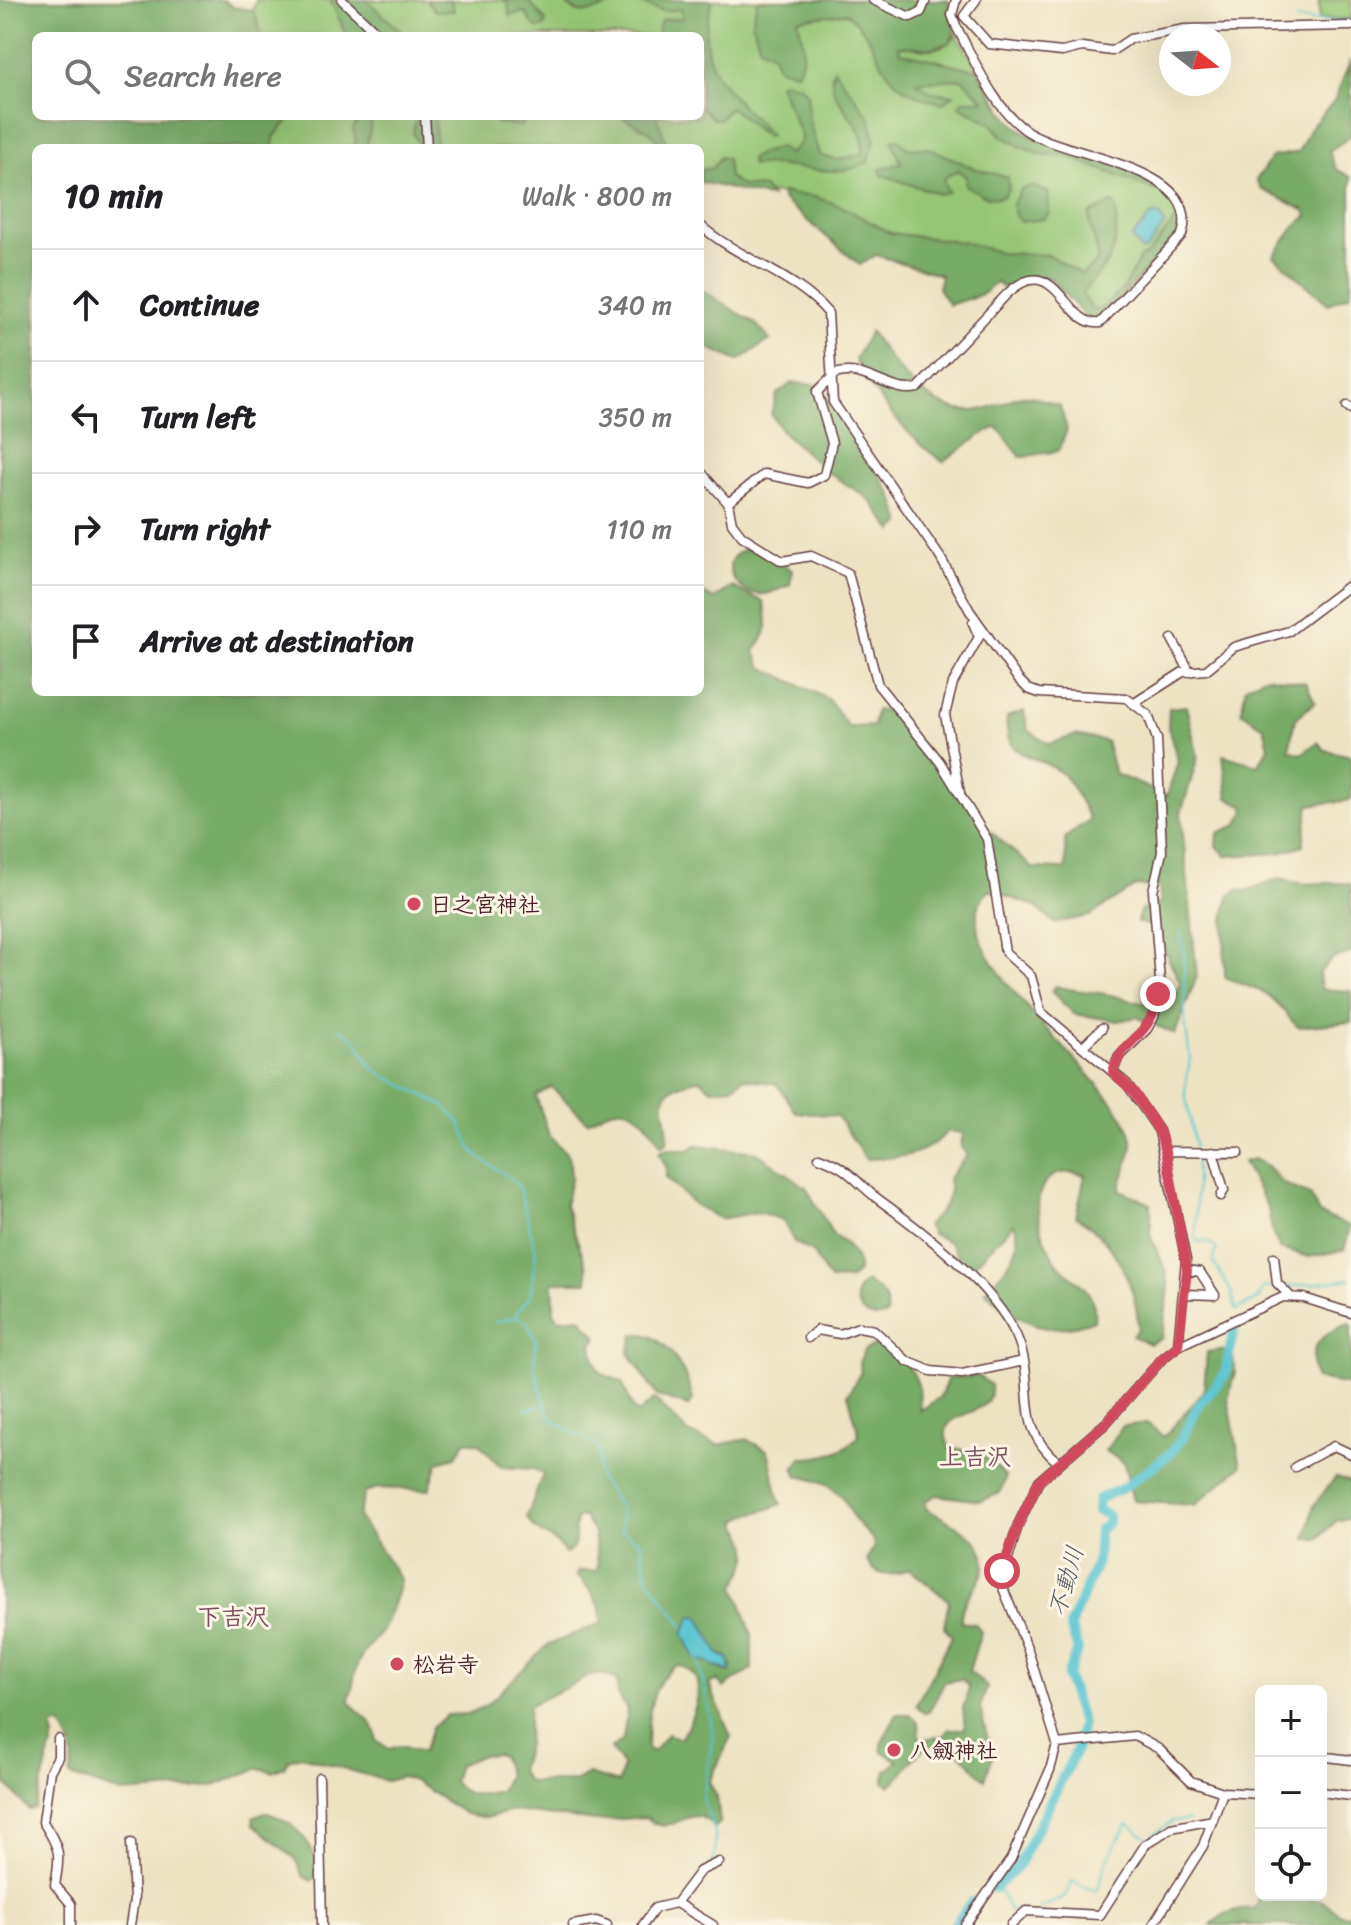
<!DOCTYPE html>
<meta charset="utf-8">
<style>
body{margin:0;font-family:Sriracha,"Klee One",sans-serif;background:#f6f6f6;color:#202124}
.controls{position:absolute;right:24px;bottom:24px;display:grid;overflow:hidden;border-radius:12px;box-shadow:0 8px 32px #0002}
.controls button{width:72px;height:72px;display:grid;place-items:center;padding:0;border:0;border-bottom:2px solid #e0e0e0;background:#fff;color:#202124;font:40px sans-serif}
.compass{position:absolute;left:1159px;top:24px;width:72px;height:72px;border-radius:50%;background:#fff;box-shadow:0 8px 32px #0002;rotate:107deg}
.stop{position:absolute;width:24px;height:24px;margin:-18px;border:6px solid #d1495b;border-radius:50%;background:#fff}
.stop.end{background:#d1495b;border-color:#fff;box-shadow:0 2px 8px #0008}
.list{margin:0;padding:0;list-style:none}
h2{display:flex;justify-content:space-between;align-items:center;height:104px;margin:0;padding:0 32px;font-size:34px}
h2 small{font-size:26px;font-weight:400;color:#757577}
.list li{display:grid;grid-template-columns:52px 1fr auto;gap:24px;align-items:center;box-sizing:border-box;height:112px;padding:0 32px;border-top:2px solid #e0e0e0}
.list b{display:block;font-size:30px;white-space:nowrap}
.list em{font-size:26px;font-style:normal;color:#757577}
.icon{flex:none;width:44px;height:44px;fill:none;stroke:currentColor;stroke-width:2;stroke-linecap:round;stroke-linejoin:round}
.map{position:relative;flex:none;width:1351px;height:1925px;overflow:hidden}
.search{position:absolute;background:#fff;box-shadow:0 8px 32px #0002;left:32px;top:32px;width:672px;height:88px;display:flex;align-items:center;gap:20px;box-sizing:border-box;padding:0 28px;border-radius:12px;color:#757577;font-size:30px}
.panel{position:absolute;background:#fff;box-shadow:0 8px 32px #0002;left:32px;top:144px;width:672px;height:552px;border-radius:12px}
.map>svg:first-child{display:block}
</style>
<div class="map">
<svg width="1351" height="1925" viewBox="0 0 1351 1925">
<rect width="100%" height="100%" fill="#fcf5e5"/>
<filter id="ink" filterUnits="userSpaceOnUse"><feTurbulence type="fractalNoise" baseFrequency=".0125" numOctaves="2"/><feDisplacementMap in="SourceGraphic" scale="16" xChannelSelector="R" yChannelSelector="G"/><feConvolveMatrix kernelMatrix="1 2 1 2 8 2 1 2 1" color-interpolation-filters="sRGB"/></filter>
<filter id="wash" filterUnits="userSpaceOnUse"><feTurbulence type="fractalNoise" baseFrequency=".006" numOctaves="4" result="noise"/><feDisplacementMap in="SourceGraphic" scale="32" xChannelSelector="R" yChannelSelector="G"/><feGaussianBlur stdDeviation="1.8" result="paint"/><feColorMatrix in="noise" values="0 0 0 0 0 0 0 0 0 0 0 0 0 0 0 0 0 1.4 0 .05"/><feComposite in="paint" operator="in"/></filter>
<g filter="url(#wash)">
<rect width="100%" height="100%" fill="#ede3c3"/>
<path fill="#96c675" stroke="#707250" stroke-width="2" d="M256 0H331L336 11 354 0H781C799 2 821 2 838 7 874 19 921 75 957 35L1011 123 1048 145 1154 184 1178 201 1180 232 1112 310 1088 319 1050 278 1032 277 893 237 816 197 767 193 714 178 700 180V148H273V137L292 116H700V36H262L253 10Z
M1319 0H1351V19H1319Z"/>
<path fill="#78ab66" stroke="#616548" stroke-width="2" fill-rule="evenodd" d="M0 0H224L233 7 253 10 262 36H36V116H292L274 137 273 148H36V692H700V591L714 599 732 587 763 601C770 624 769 632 754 651L762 667 828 699 848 727 873 726 876 710 893 711 972 805C973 821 1017 853 1032 868L1066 869 1065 838 1090 819C1082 806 1074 786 1063 775 1041 753 1002 763 1007 717L1024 711 1028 730 1049 744 1076 735 1106 741 1115 774 1167 796 1178 761 1168 728 1169 708 1186 706 1198 757 1181 813 1197 976 1175 1034 1137 1017 1118 1021 1074 1014 1051 991 1056 986C1072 991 1084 991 1100 993 1123 997 1145 1006 1169 1007L1181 984 1165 952 1161 929 1137 922 1141 909 1161 903 1159 887 1136 886 1089 916 1054 923 1035 906 989 890C925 950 1130 1085 1132 1142 1133 1156 1122 1175 1120 1190L1151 1204V1238L1166 1270 1169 1288 1162 1338 1149 1344 1132 1336 1138 1329C1138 1288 1113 1237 1076 1217L1085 1175C1022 1158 1033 1231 1058 1264 1066 1274 1079 1280 1086 1290 1094 1300 1095 1308 1094 1320 1048 1338 1018 1323 985 1291 1001 1274 1027 1250 1014 1224L974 1265 961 1261 949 1242 932 1234 927 1225C941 1212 953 1199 948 1179L967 1155 961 1147 963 1133 948 1131C924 1157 900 1158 866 1159L837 1116 796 1112 777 1084 744 1078 733 1087 711 1089 700 1079C642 1093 672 1105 667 1143L661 1145C641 1110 624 1096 588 1122L551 1087 536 1096 549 1135 567 1154 570 1163 571 1179 565 1205 587 1268V1282H553L554 1313 559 1319 580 1317 597 1337 592 1345C597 1376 597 1371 622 1382L633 1409 638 1413 655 1399 688 1433 718 1445 746 1439 768 1451C774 1469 773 1488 781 1504 768 1512 746 1512 737 1522 754 1551 751 1558 735 1586L752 1635V1669L723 1688 717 1680 709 1684 731 1737 709 1782 717 1797 720 1823 715 1827C686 1796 674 1844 646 1817L597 1821 512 1811 486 1818 465 1814 414 1781 402 1777 386 1781 302 1756 288 1760 284 1767 273 1772 259 1768 213 1786 150 1791 121 1793 70 1776C76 1755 72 1742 60 1724L52 1727 54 1738 35 1808 29 1810 6 1784 5 1770 0 1768ZM465 1441 479 1443 501 1467 534 1469 543 1474 527 1517C536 1538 556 1534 565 1554 583 1545 570 1532 577 1518L584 1517 594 1533 598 1565 596 1571H579L577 1576C591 1590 602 1603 602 1623L548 1645 487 1705 468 1714 447 1715 432 1727 423 1752 400 1746 389 1749 376 1740C376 1717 358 1717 349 1699 354 1688 353 1679 356 1669 360 1654 372 1642 381 1632 386 1625 400 1587 400 1579L358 1516 365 1493 377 1488 429 1490 438 1462 456 1457ZM688 1640 713 1646 719 1654 727 1657 732 1666 730 1673 695 1657ZM678 1665C713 1675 694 1717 680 1739L667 1734 653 1752 647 1748C647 1719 650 1680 678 1665ZM603 1674 617 1680 618 1694 627 1710 623 1740 611 1749 623 1766 618 1783 588 1774 576 1781 528 1782 520 1771 527 1744 529 1706C540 1699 585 1680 588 1676ZM497 1754 502 1757 508 1775 500 1791C481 1795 465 1799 453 1781L458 1765 482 1755Z
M331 0H366L407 36H375L366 32 364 36H346Z
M427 0H451L454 11H435Z
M503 0H528L546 21 544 27 536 28 524 12 509 16 508 3Z
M562 0H713C689 67 731 91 770 136L766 137 730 107 720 119H713L700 106V36L691 29 685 36H660L657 30 662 20 682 18 681 9C675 9 669 12 663 11 649 7 635 0 620 2 598 8 582 24 562 0Z
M758 0H948L955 33 949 43 932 48 899 46 900 52 977 70C993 95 1005 122 1031 137 1061 155 1171 171 1180 207 1182 214 1180 224 1180 232L1099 320 1088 319 1050 278 1032 277 1002 288 997 282 982 294 949 305 938 288 941 275 876 255 860 265 782 199V193L816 197 841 206 890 233 963 242 1003 253 1048 255 1082 274 1097 262C1100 244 1087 230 1090 214L1112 203 1116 207C1119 251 1111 261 1082 293L1092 310H1099L1122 290 1140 258 1148 254 1175 221V202L1166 194 1066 156H1045L1021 147 1002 136 991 123 959 106 964 100H984L962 79 916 82 931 92 954 95 942 103C869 88 891 49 846 13L798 19C801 40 809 50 797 72L778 68 773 54 760 47 752 22Z
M1351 60V136L1329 151 1336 169 1351 177V289L1349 295 1328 304 1274 256 1295 226 1308 216 1304 210 1261 189 1256 180 1272 157 1298 152 1311 127 1334 101Z
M834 69 870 118 875 140 868 162C833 183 790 160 752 166L750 158 778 147 789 154 800 143 801 136 779 84 783 81 800 86 807 93 809 120 819 155 837 160 862 154C872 124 820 99 834 69Z
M360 116H368L372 120 366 148H348L356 143 353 129Z
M416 116H435L436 148H420L413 133Z
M494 116H522L524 121 521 126 496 123Z
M620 116H656L668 147 663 148 651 132Z
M898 139 907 148H929L976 169 1007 177 1009 187 1004 196C986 201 980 193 965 185L966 177 958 170 943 179 948 192 939 194 882 175 880 169 901 163 892 140Z
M720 157 727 159 729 177 741 186 764 188 771 197C766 198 712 184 700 182V170L713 168Z
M1031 186 1048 192 1049 213 1044 219 1020 222C1009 209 1012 203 1021 189Z
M700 289 756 324 770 340 738 361 700 344Z
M870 331C894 367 935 422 985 409 1026 397 1014 388 1060 406L1067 430 1058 451 1021 457 997 427 984 433 943 462C909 439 874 396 855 360Z
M792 383 820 385 892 495 902 523 893 531 868 498 827 472 783 432 771 414 777 394Z
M744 549 767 554 792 570 790 585C782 588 772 593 764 594 738 597 714 563 744 549Z
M1266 676 1306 683 1315 702 1295 719 1289 750 1301 754 1318 742 1325 750 1351 756V800L1309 805 1303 845 1280 853 1226 856 1217 846 1218 833 1237 825 1245 811 1243 805 1228 798 1223 755 1258 765 1269 747 1264 727 1241 712 1246 686Z
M1280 878C1309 889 1322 880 1351 884V953L1333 958 1319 973 1321 989 1351 991V1022L1298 1027C1287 1016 1274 997 1260 991 1247 986 1237 982 1225 977L1224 919 1229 896 1239 889 1246 891Z
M696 1145 756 1152 806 1187 833 1235 846 1244 857 1259 858 1272 850 1279 830 1280 811 1251 794 1242 783 1220 758 1212 720 1219 695 1205 666 1178V1166L659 1153 663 1149 688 1150Z
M1254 1159 1267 1166 1282 1183 1310 1195 1319 1214 1350 1226 1344 1250 1309 1257 1280 1249 1273 1235 1268 1208 1243 1162Z
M866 1282C881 1291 889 1297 886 1315 862 1326 844 1295 866 1282Z
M1351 1324V1385L1316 1379C1305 1349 1321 1331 1351 1324Z
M643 1334C670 1339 688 1376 693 1400L688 1406 657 1396 629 1353 634 1335Z
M880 1343C894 1347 914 1370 918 1385 921 1393 919 1402 920 1411L940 1397 948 1378 978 1376 991 1385C994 1425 929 1403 950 1449 977 1451 989 1456 1006 1477L1000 1493 981 1501 936 1495 925 1502 927 1509C951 1524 1004 1544 978 1582 969 1595 960 1606 961 1622L975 1624 981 1632 969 1671 987 1687 980 1707 992 1758 985 1779C975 1773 969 1759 958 1752 919 1727 910 1774 889 1786L884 1782 886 1771 898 1761 882 1751 881 1744 897 1714H910L918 1722 919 1736 923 1739 944 1736 949 1729H965L963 1708 969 1687 962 1679 944 1682 929 1712 924 1713 916 1705 952 1636 944 1627 949 1601 909 1569C892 1577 876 1578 867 1560L874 1546 872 1538 856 1522 844 1499 828 1484 798 1476 794 1469 801 1458C824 1458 844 1453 859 1435L848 1394 861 1372 859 1363 864 1350Z
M1222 1350 1233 1356 1235 1372 1228 1398 1241 1466 1195 1505 1133 1501 1124 1463 1105 1451 1123 1426 1147 1423 1164 1437 1204 1391 1207 1352Z
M1336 1477 1351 1482V1519L1337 1520 1318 1539H1306L1314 1505Z
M265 1812C295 1821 313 1843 320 1872L312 1881 303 1876 295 1859 254 1824 253 1817Z
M1261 1894 1321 1900 1340 1914 1351 1915V1925H1211C1222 1913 1238 1907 1255 1909Z"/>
<path fill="#59c5d1" stroke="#52727e" stroke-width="2" d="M1151 215H1159L1165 224 1147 249 1142 251 1132 238Z
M692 1616 699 1617 719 1654 729 1659 731 1672 695 1658 683 1633Z"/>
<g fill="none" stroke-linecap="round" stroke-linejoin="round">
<path stroke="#59c5d1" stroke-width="2" d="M1296 20 1351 21
M1180 931 1184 952 1185 1022 1190 1058 1185 1092 1195 1147
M339 1028 356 1040 370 1065 381 1074 444 1106 461 1124 470 1147 480 1158 509 1177 519 1187 536 1251 530 1297 515 1314 527 1323 536 1339 534 1366 548 1414 554 1421 599 1448C601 1457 596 1471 600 1479 613 1499 624 1504 621 1530L641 1543 647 1577 683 1626
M1196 1156V1241L1208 1242 1217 1249 1213 1262 1231 1291 1236 1310 1259 1298 1263 1288 1274 1287
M1285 1287 1351 1279
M495 1322 517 1317
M524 1410 542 1406
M698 1656 713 1733 703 1801 715 1832V1859L711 1862
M1153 1835 1173 1821 1190 1820
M997 1886 1009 1910 1024 1909
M1039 1908 1064 1898 1072 1881 1097 1892 1107 1860 1127 1824 1148 1838"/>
<path stroke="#59c5d1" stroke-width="10" d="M994 1888 1018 1866 1076 1751 1082 1723 1067 1676 1078 1650 1070 1626 1097 1562 1099 1530 1108 1523V1516L1097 1510 1098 1499 1123 1488 1171 1453 1183 1437 1198 1406 1225 1375 1235 1325
M954 1925 972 1902"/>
</g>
</g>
<g filter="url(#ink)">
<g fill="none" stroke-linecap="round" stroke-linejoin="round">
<defs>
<path id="minor" d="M342 0 380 36
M873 0 910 17 921 12 926 0
M976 0 964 16 989 44 1062 52 1082 47 1112 51 1130 39 1185 29 1351 26
M425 116 427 148
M700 225C738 259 795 274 828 313L833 402 940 557 970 611 1018 679 1028 689 1039 693 1126 698 1148 715 1157 739 1162 852 1153 891 1160 981 1154 1017 1147 1029 1118 1058 1113 1072
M1347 406 1351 409
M700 471 728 503 732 523 742 536 782 561 811 556 848 573 878 685 940 762 987 839 1005 952 1031 976 1041 1012 1127 1084 1159 1131 1186 1260 1178 1346
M728 503 764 474 808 483 824 475 832 443 817 392 835 374C865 364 890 395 918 388L1007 294C1056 248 1064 327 1100 323L1182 235C1205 165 1061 157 1024 129 993 106 975 61 957 28L952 15 956 0
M1172 639 1190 672
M1136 702 1183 672 1206 670 1234 647 1289 631 1351 584
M960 793 945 715 953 683 979 637 973 623
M1084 1045 1102 1028
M1166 1151 1238 1152
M1213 1151 1224 1190 1221 1196
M819 1157C851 1169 853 1180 878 1199 922 1231 992 1284 1016 1335 1039 1386 1011 1425 1059 1463
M1274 1257 1277 1283 1291 1297
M1184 1294 1215 1295 1200 1272 1187 1270
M808 1338 817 1330 840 1334 859 1327 874 1330 907 1361 931 1371 962 1374 1024 1361
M1295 1467 1334 1446 1351 1454
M58 1739V1757L50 1771 43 1822C60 1849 61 1853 55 1885L71 1904V1925
M1057 1744 1135 1736 1159 1749 1191 1781 1223 1792 1261 1794
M1327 1757 1351 1760
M319 1778 322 1925
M1321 1792 1351 1796
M676 1903 713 1925
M130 1925 134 1900 131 1843
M573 1925 596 1921 607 1925
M643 1925 655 1908 676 1903 700 1871 719 1862
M965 1925 1011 1859 1050 1770 1057 1744 1028 1650 1001 1583 1018 1525 1039 1481 1106 1423 1162 1359 1178 1346 1283 1297 1304 1298 1351 1313
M1011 1925 1026 1911 1100 1915 1145 1845 1171 1828 1213 1820
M1153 1925 1203 1846 1223 1792"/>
</defs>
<use href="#minor" stroke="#623c42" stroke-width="11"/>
<use href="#minor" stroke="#fff" stroke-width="8"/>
</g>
</g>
<g fill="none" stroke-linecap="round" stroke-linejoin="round" filter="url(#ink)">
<path stroke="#d1495b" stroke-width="10" d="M1002 1571 1018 1525 1039 1481 1106 1423 1162 1359 1178 1346 1187 1270 1166 1151 1159 1131 1133 1091 1113 1072C1123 1036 1151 1040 1158 994"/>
</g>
<g fill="#d1495b" stroke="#fcf5e5" stroke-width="3">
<circle cx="414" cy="904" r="8"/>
<circle cx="397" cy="1664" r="8"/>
<circle cx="894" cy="1750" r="8"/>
</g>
<g text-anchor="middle" stroke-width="6" stroke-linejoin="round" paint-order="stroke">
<g font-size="22" font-weight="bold" fill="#4a1f2b" stroke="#fcf5e5" text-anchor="start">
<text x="430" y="912">日之宮神社</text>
<text x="413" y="1672">松岩寺</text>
<text x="910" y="1758">八劔神社</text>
</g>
<g font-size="24" font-weight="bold" fill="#7b4f62" stroke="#fcf5e5">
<text x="975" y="1465">上吉沢</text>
<text x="233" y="1625">下吉沢</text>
</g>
<g font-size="24" font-style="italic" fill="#4f5965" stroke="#fcf5e5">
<text transform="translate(1066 1581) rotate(-74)" y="8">不動川</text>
</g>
</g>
</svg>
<div class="controls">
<button>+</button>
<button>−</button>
<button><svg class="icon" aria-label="locate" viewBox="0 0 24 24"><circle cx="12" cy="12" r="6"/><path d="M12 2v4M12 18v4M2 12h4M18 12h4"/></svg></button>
</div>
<svg class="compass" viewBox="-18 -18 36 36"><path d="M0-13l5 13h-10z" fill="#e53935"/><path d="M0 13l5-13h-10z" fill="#757577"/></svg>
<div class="stop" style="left:1002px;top:1571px"></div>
<div class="stop end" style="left:1158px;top:994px"></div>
<div class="search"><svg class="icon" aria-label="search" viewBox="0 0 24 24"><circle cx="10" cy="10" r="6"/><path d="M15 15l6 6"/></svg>Search here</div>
<section class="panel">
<h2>10 min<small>Walk · 800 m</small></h2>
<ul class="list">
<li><svg class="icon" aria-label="ahead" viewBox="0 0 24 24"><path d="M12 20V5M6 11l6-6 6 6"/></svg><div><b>Continue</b></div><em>340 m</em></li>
<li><svg class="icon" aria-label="left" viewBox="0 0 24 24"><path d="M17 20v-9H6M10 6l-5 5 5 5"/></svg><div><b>Turn left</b></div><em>350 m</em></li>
<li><svg class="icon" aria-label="right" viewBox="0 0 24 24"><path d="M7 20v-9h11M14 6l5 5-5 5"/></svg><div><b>Turn right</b></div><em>110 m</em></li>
<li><svg class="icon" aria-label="arrive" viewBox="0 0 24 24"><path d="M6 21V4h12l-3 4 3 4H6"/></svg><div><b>Arrive at destination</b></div></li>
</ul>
</section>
</div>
